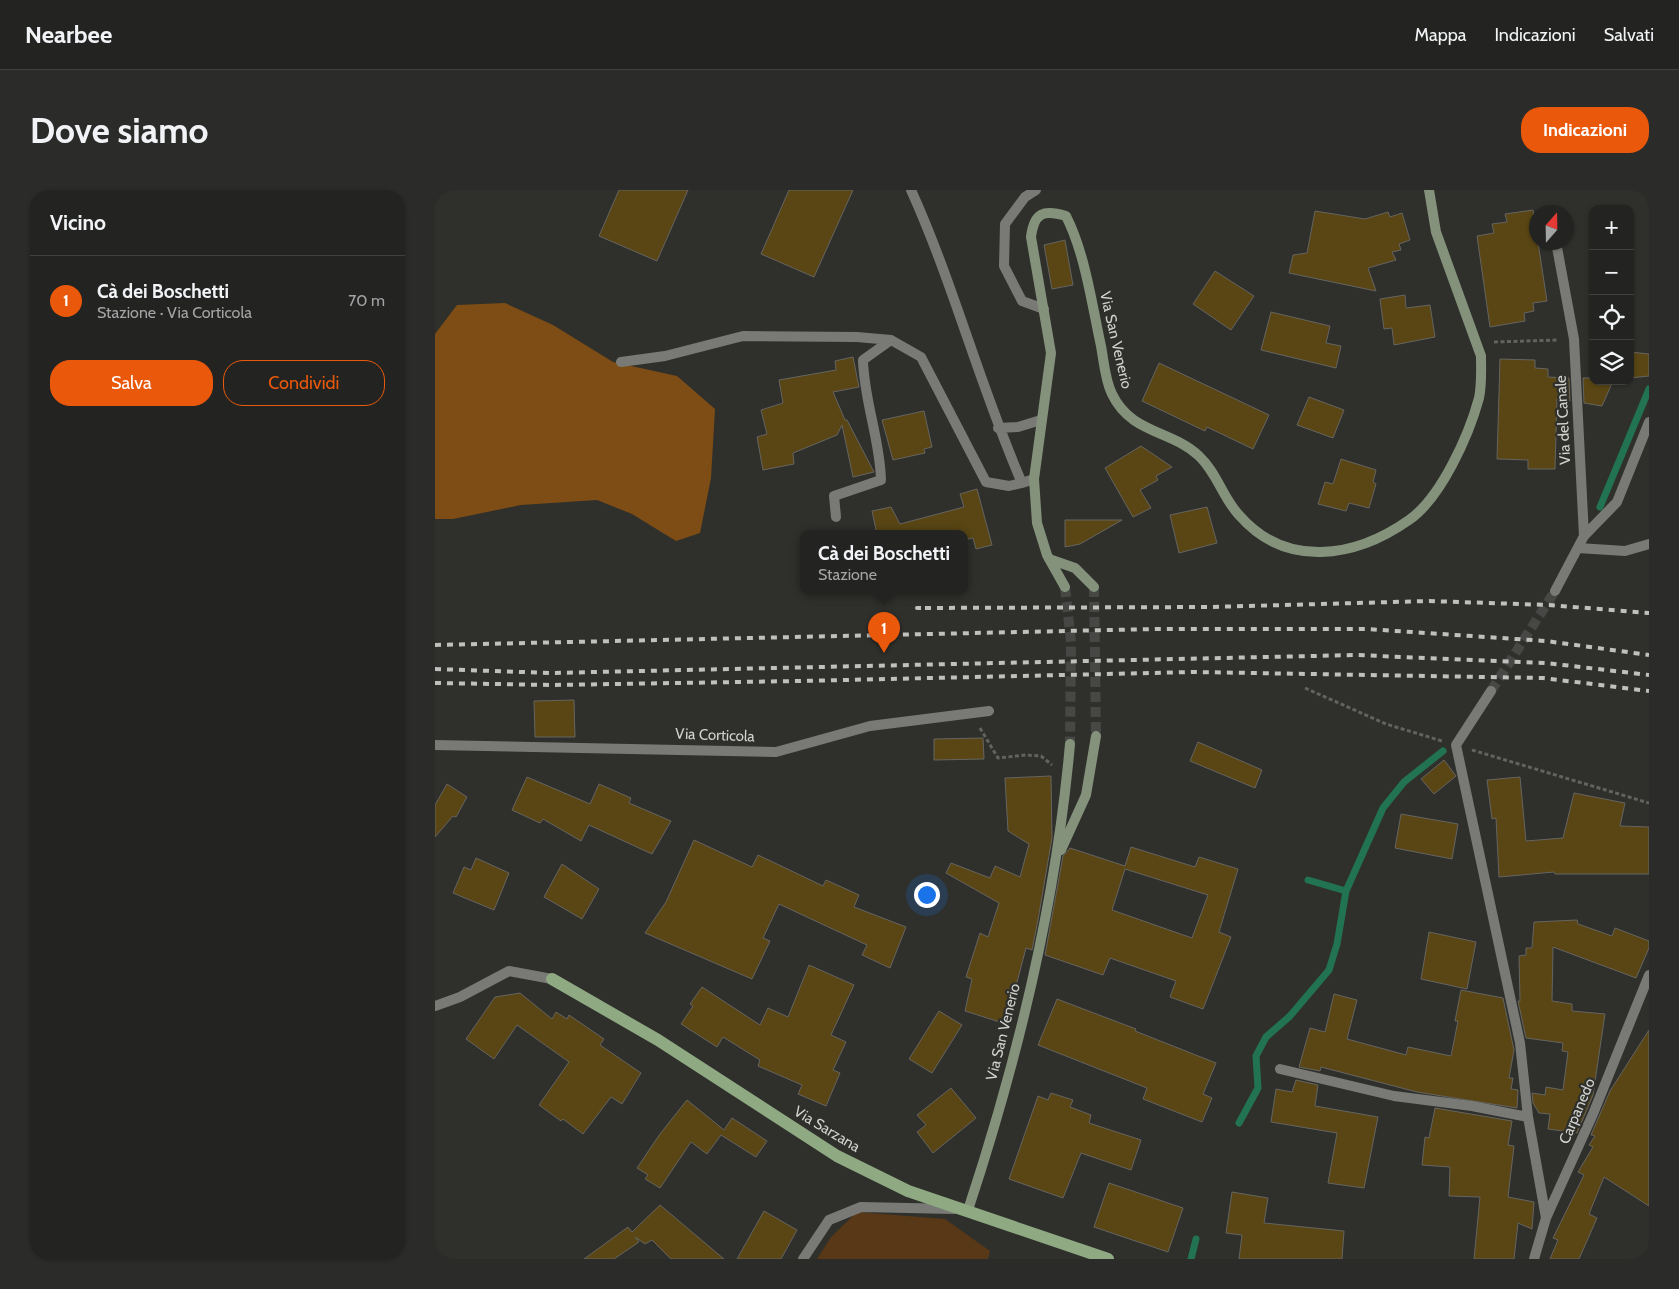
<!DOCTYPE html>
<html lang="it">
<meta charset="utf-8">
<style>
body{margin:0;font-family:Cabin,sans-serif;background:#2b2c2a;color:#f1f3f6}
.controls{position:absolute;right:15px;top:15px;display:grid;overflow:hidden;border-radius:10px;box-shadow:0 1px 4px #0004}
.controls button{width:45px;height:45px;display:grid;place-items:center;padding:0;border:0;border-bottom:1px solid #40413f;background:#232421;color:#f1f3f6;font:25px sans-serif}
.compass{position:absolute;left:1094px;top:15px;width:45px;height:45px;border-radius:50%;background:#232421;box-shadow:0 1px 4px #0004;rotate:20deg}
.you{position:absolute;left:491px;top:704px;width:18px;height:18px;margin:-12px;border:4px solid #fff;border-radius:50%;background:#1a73e8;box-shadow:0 0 0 8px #1a73e833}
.badge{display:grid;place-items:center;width:32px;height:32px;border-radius:50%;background:#ea580c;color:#fff;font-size:16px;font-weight:700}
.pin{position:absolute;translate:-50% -41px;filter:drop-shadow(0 1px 2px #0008)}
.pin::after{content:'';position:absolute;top:26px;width:18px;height:15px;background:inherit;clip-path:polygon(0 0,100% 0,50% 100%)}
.popup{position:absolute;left:365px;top:340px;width:168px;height:65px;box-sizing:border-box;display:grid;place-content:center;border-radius:10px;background:#232421;filter:drop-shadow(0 1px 4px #0005);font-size:16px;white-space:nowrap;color:#a3a4a5}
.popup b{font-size:19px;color:#f1f3f6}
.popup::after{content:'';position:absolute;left:50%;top:100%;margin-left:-10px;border:10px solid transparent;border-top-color:#232421}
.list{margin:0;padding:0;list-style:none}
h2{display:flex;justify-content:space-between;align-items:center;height:65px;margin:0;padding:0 20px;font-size:21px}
h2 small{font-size:16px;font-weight:400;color:#a3a4a5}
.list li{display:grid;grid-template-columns:32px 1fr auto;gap:15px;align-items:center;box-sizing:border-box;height:90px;padding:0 20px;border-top:1px solid #40413f}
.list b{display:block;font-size:19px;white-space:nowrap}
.list p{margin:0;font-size:16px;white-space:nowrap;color:#a3a4a5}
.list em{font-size:16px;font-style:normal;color:#a3a4a5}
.actions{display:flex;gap:10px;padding:15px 20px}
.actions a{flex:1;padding:11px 0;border:1px solid #ea580c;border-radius:20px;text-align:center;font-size:18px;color:#ea580c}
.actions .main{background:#ea580c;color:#fff}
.icon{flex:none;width:28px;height:28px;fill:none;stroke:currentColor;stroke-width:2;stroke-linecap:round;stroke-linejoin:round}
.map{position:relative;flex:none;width:1214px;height:1069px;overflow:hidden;border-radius:20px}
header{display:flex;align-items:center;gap:30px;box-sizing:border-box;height:70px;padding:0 25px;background:#232421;border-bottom:1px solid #40413f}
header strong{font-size:24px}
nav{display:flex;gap:28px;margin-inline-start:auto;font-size:18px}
.intro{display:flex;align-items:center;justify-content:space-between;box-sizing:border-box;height:120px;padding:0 30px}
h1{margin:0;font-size:35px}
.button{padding:12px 22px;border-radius:20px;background:#ea580c;color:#fff;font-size:18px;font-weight:700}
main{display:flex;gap:30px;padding:0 30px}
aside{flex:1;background:#232421;border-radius:20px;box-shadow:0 1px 4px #0004}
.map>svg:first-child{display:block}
</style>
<header>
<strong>Nearbee</strong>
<nav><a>Mappa</a><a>Indicazioni</a><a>Salvati</a></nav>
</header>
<div class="intro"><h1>Dove siamo</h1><a class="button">Indicazioni</a></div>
<main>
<aside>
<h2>Vicino<small></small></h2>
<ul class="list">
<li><span class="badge">1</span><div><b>Cà dei Boschetti</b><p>Stazione · Via Corticola</p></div><em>70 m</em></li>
</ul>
<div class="actions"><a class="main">Salva</a><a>Condividi</a></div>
</aside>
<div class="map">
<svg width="1214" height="1069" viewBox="0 0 1214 1069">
<rect width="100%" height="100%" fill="#2f302c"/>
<path fill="#593817" d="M422 1022 510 1029 555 1061 553 1069H382L396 1047Z"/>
<path fill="#7e4c15" d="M70 113 118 135 178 172 242 186 280 219 276 288 265 343 241 351 197 324 162 310 86 315 18 329H0V144L22 115Z"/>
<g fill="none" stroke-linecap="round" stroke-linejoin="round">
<path stroke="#227351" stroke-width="7" d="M1165 317 1214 199
M873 690 911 701
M804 933 823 898 821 866 831 847 855 826 894 780 902 754 911 701 948 618 969 592 1008 561
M756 1069 761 1049"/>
</g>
<path fill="#594614" stroke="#666461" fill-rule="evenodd" d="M184 0H253L222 71 164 46Z
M354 0H418L379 87 326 64Z
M1098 20 1112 111 1098 113 1099 121 1089 123 1090 131 1055 137 1042 46 1059 43 1057 34 1072 32 1070 24Z
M880 21 930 29 953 22 955 27 967 23 975 50 964 54 966 60 957 62 961 70 933 78 941 101 854 83 858 65 872 63Z
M630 50 638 95 617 99 609 55Z
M780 81 819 106 796 140 758 114Z
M970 105 971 118 995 115 1000 147 959 155 957 138 949 139 945 109Z
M836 122 895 136 891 153 906 156 901 178 826 160Z
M1195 162 1214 164V186L1195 188Z
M418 167 424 197 398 202 410 230H412L439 282 418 287 407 235 402 245 358 263 359 274 328 280 322 247 332 244 326 220 348 213 344 190 401 180 400 171Z
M1065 169 1100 170V178L1113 179V187L1134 188 1135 211 1122 209 1120 279H1093V270L1062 269Z
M724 173 834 225 818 259 772 237 770 241 707 211Z
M1148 188H1158V191H1178L1167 216 1149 213Z
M874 207 909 220 898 248 862 235Z
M489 221 497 257 489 259 490 263 458 270 447 230Z
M706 256 737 277 721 286 723 290 705 300 716 318 698 327 670 278Z
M906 269 941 280 938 292 941 294 934 318 914 313 911 321 883 314 890 292 898 294Z
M542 299 557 355 541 359 538 348 529 350V344H442L437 321 456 317 465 334 529 317 525 304Z
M772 317 782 353 744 363 735 325Z
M630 330H687L645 354 630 357Z
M139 510 140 547H100L99 511Z
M548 548 549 569 499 570V549Z
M763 552 827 580 820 598 755 571Z
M1009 570 1021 586 999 604 986 589Z
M616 586 617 648 603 730 597 760 591 758 571 834 530 821 537 789 531 787 545 743 553 747 564 713 511 683 516 673 555 688 560 676 585 687 594 654 573 641 570 588Z
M92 587 155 614 164 594 196 608 194 613 236 631 217 664 154 635 146 651 108 629 105 633 77 620Z
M1085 587 1091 651 1128 648 1139 603 1190 613 1185 636 1214 637V684H1120L1119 682 1064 687 1061 628 1057 629 1052 590Z
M12 594 32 607 21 627 18 626 0 647V615Z
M966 624 1023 634 1017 669 960 658Z
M259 650 317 677 323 665 388 696 391 690 424 705 419 717 471 737 455 778 427 765 432 755 344 714 328 748 335 751 317 789 210 743 231 712Z
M696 657 760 677 764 667 803 679 784 742 796 747 768 819 735 807 741 791 675 768 668 785 610 765 628 666 635 658 690 676ZM690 679 773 705 757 748 677 720Z
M41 668 74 683 59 720 18 703 29 677 36 680Z
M127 674 164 699 147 729 109 707Z
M1142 730 1143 734 1177 746 1180 738 1214 751V758L1201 788 1118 757 1117 811 1137 814V821L1170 824 1158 905 1142 943 1113 939 1115 924 1104 923 1098 913 1097 903 1110 905 1111 897 1128 900 1133 862 1127 861 1128 853 1091 848 1083 811H1085L1084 766 1091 765V758H1097L1099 732Z
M994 742 1041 752 1032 799 986 789Z
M374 775 419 795 396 845 411 852 398 880 405 883 391 916 363 904 367 895 323 876 325 870 288 847 282 857 246 834 258 816 255 814 267 797 325 835 333 818 353 827Z
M1026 800 1068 808 1079 860 1074 888H1078L1076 899 1083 900 1082 918 982 902 886 877 885 881 864 877 875 838 890 842 899 804 922 810 912 849 971 865 973 857 1016 866 1023 831H1020Z
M85 803 117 829 121 822 132 829 134 825 169 849 165 855 206 883 187 914 176 907 148 944 128 929 126 931 104 915 134 872 82 835 59 869 31 849 60 807Z
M622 809 701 839 700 841 781 873 768 904 777 908 767 932 708 909 712 898 603 855Z
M504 821 527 835 497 883 474 869Z
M1214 840V1016L1169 987 1154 1024 1162 1028 1144 1069H1115L1123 1050 1118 1048 1149 985 1143 982 1158 957 1154 955 1160 946 1156 945 1175 901Z
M861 890 883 895 880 916 943 927 929 998 893 993 902 943 836 932 841 899 857 902Z
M516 898 541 928 498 963 482 942 491 935 482 925Z
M616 903 638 910 635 917 656 925 654 933 706 950 696 980 646 963 628 1008 574 989 603 906 613 910Z
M252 910 289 940 297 928 332 951 321 967 286 945 272 964 256 952 225 998 210 989 213 985 202 978 225 944Z
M1000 918 1077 931 1073 955 1079 956 1073 1007 1099 1012 1097 1039 1083 1033 1079 1069H1039L1045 1007 1014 1006 1015 977 987 975 990 947 994 948Z
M674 993 748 1018 733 1062 659 1037Z
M797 1002 833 1008 829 1033 909 1041 907 1069H804L807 1045 791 1043Z
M225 1015 289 1069H236L217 1050 210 1054 200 1047 204 1052 179 1069H149L193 1037 197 1042Z
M329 1021 362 1040 346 1069H302Z"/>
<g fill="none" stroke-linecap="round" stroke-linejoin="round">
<path stroke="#474845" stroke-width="10" stroke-dasharray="10 5" stroke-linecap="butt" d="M1056 501 1120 401"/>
<path stroke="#474845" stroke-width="10" stroke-dasharray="10 5" stroke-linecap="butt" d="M630 397 636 452 635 554
M659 397 661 546"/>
<path stroke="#62625f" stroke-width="3" stroke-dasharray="4 2.5" stroke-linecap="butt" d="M1059 152 1123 150
M870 498 951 534 1007 551
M545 538 563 568 591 565 606 566 617 575
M1037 560 1214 613"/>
<path stroke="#797a76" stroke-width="10" d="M476 0C519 95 545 197 587 293L599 289
M601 0 590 7 570 34 569 76 587 111 609 119
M186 172 230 166 308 146 422 147 456 150 486 167 551 292 574 296 587 293
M563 238 583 237 606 230
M401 327 399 306 446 290C445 249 429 211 428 170L456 150"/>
<path stroke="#797a76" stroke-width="10" d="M1149 346 1182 312 1214 232
M1143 358 1190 361 1214 354
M1120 401 1149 346 1139 149 1121 52
M1056 501 1021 555 1085 853 1093 927 1111 1028
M0 555 341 562 435 536 554 521
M0 816 25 807 74 781 117 789
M845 879 959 906 1037 916 1093 927
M368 1069 394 1030 426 1017 519 1019
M1099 1069 1111 1028 1158 924 1214 785"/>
<path stroke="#84927c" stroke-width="10" d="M614 369 640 378 659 397
M630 397 612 365 602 333 599 289 616 163 596 47C599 23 608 19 631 26 650 63 657 115 666 156 669 172 670 190 677 204 696 244 737 240 764 266 782 283 788 308 804 325 851 379 920 368 974 330 1006 308 1034 245 1044 208 1047 194 1046 180 1046 166L1001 42 994 0
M626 660 651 605 661 546
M533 1020C583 869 621 712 635 554"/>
<path stroke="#8fa983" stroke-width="12" d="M117 789 223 850 402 966 473 1001 673 1069"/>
<path stroke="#c0c0be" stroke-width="4" stroke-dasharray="6 6" stroke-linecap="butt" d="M486 418H482L776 417 994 411 1114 415 1214 423
M0 455 720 439H931L1111 451 1214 465
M0 479 116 483 921 465 1111 473 1214 485
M0 493 118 495 365 491 759 482 1108 488 1214 501"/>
</g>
<g text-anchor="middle" stroke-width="4.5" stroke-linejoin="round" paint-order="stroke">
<g font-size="15" fill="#d2d2d0" stroke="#2f302c">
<text transform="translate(681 150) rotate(77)" y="5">Via San Venerio</text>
<text transform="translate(1128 230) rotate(-93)" y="5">Via del Canale</text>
<text transform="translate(280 545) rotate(2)" y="5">Via Corticola</text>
<text transform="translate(568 842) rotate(-76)" y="5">Via San Venerio</text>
<text transform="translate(1142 921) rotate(-67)" y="5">Carpanedo</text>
<text transform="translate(392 939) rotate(31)" y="5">Via Sarzana</text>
</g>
</g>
</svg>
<div class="controls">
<button>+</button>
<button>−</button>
<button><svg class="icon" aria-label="locate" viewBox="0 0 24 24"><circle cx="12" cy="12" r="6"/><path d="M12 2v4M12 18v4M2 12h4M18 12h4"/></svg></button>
<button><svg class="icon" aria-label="layers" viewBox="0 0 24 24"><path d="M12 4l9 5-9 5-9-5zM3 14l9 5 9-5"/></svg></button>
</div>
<svg class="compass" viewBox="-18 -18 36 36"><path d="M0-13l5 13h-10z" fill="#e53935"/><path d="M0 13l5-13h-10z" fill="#a3a4a5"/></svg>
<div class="you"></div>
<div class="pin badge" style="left:449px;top:463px">1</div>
<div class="popup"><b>Cà dei Boschetti</b>Stazione</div>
</div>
</main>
